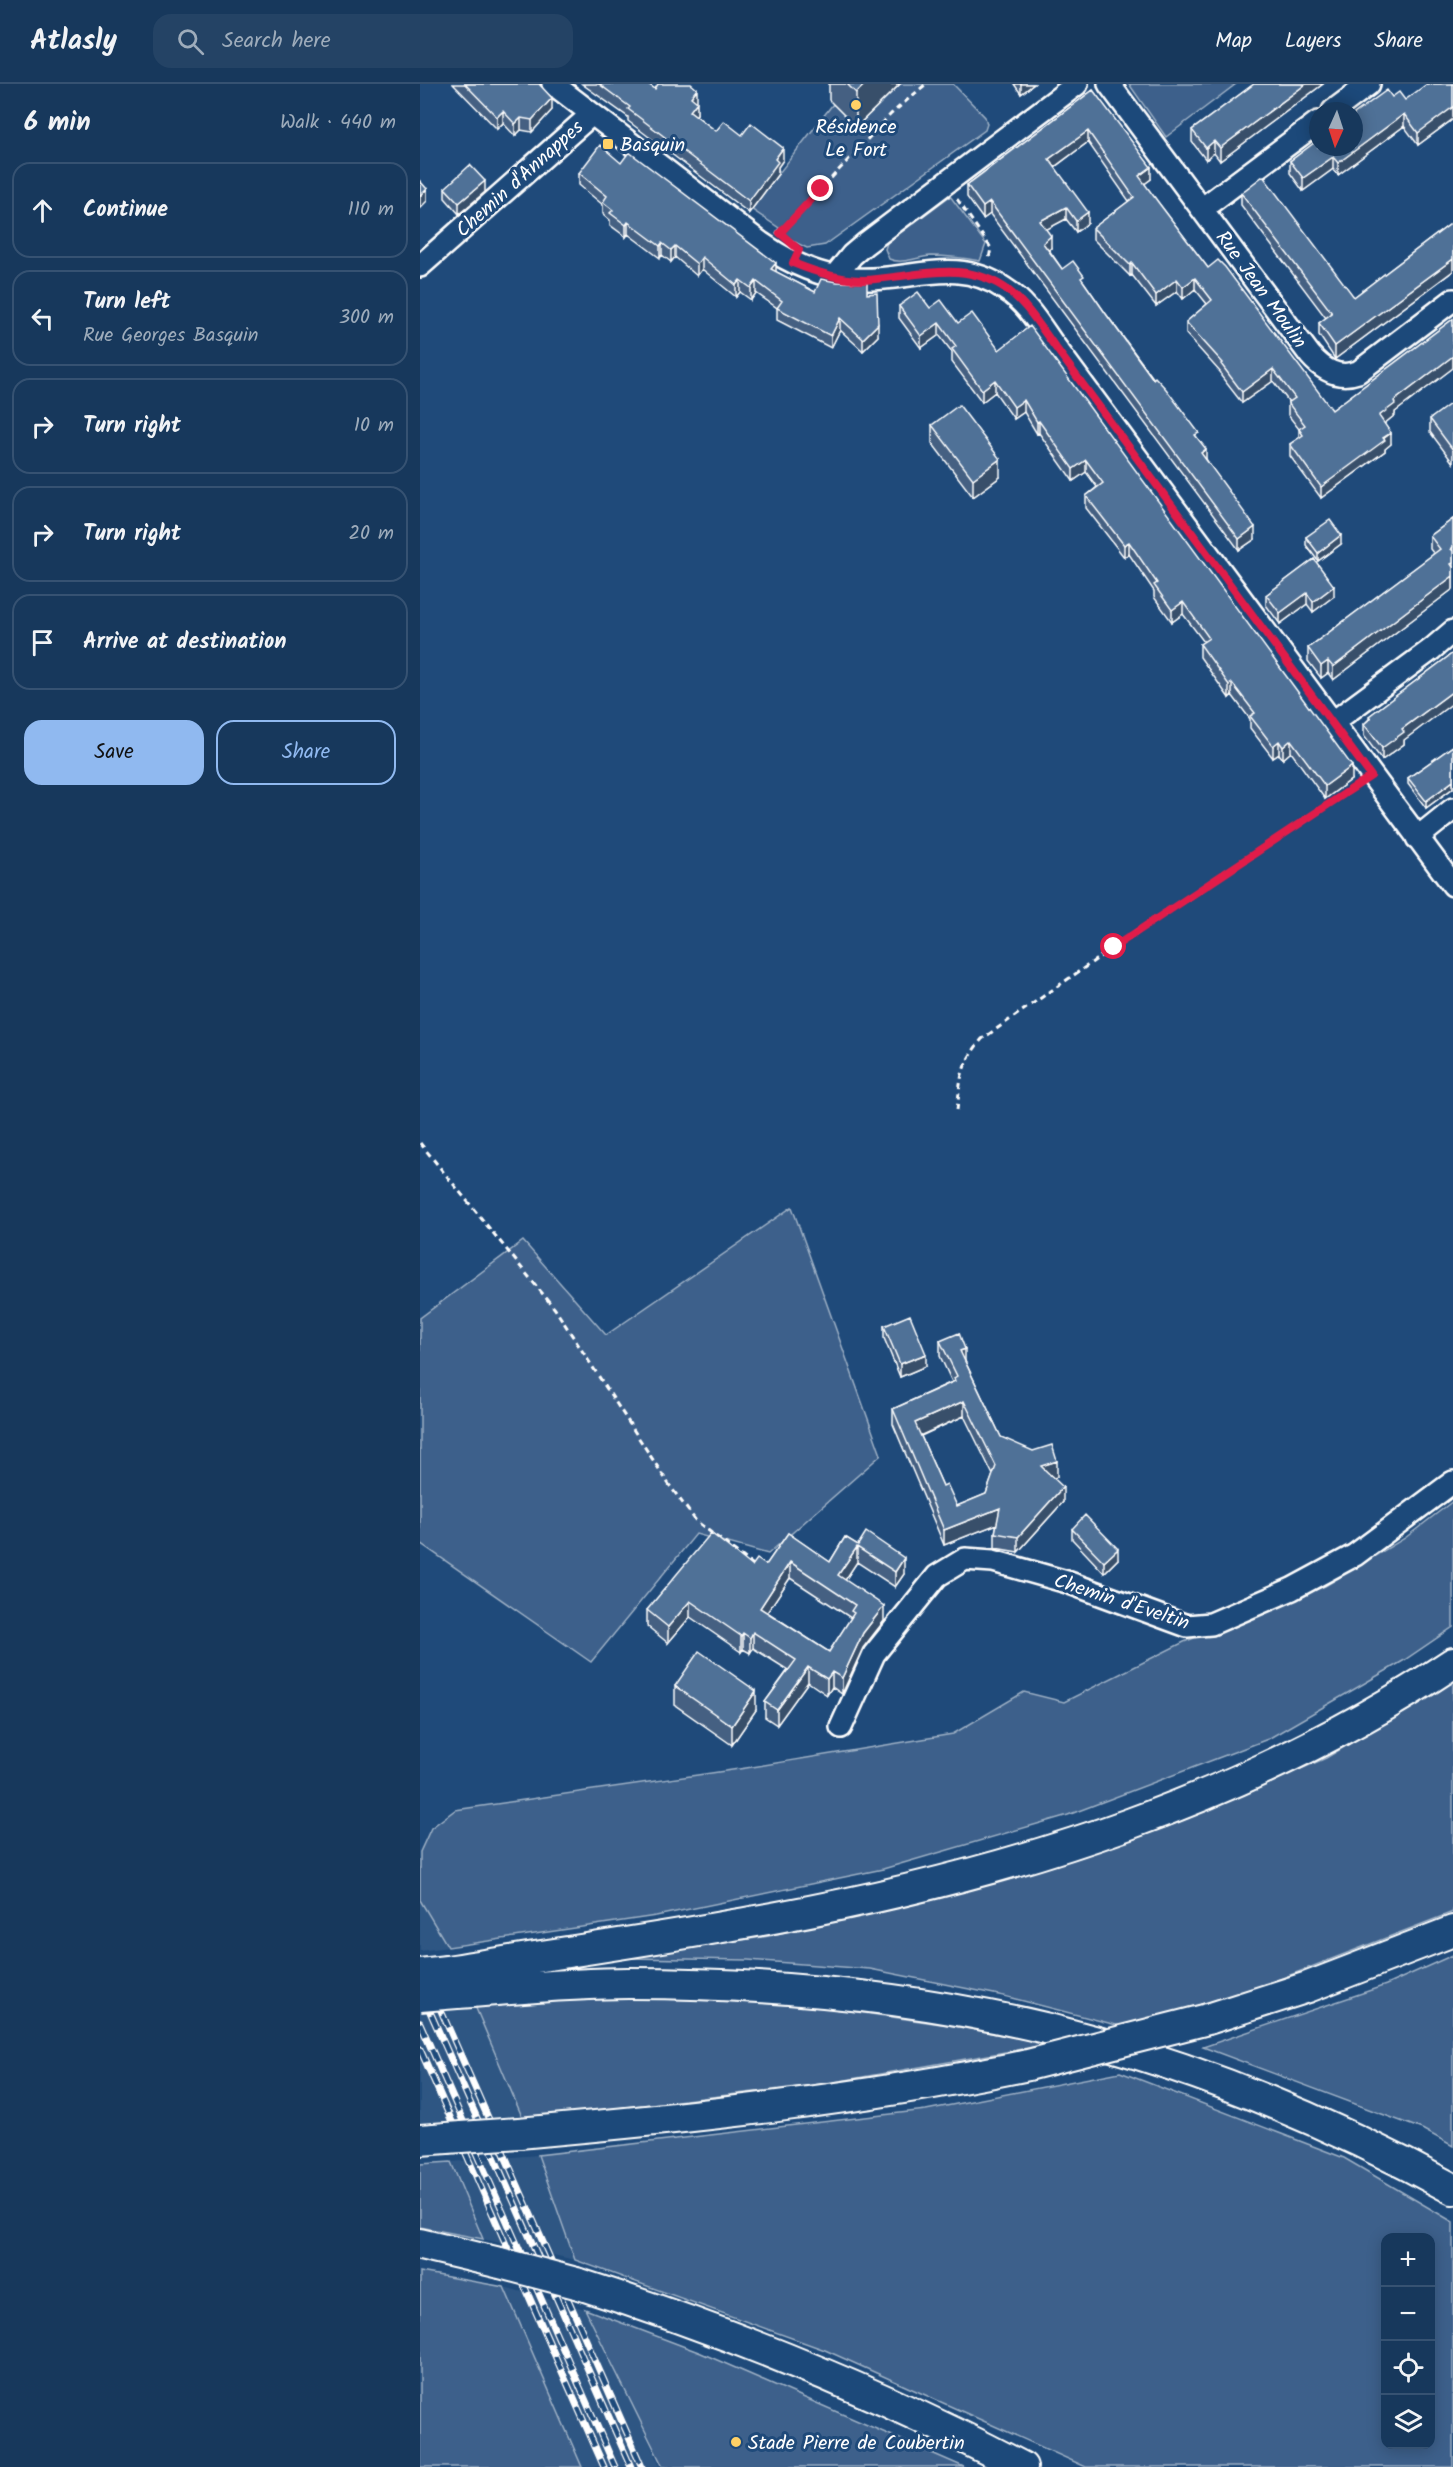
<!DOCTYPE html>
<meta charset="utf-8">
<style>
body{margin:0;font-family:Kalam,sans-serif;background:#244365;color:#f1f3f6}
.controls{position:absolute;right:18px;bottom:18px;display:grid;overflow:hidden;border-radius:12px;box-shadow:0 3px 15px #0003}
.controls button{width:54px;height:54px;display:grid;place-items:center;padding:0;border:0;border-bottom:2px solid #365272;background:#17385c;color:#f1f3f6;font:30px sans-serif}
.compass{position:absolute;left:889px;top:18px;width:54px;height:54px;border-radius:50%;background:#17385c;box-shadow:0 3px 15px #0003;rotate:183deg}
.stop{position:absolute;width:18px;height:18px;margin:-14px;border:4px solid #e11d48;border-radius:50%;background:#fff}
.stop.end{background:#e11d48;border-color:#fff;box-shadow:0 2px 6px #0008}
.list{margin:0;padding:0;list-style:none}
h2{display:flex;justify-content:space-between;align-items:center;height:78px;margin:0;padding:0 24px;font-size:26px}
h2 small{font-size:20px;font-weight:400;color:#9eacbb}
.list li{display:grid;grid-template-columns:39px 1fr auto;gap:18px;align-items:center;box-sizing:border-box;height:96px;margin:0 12px 12px;padding:0 12px;border:2px solid #365272;border-radius:18px}
.list b{display:block;font-size:22px;white-space:nowrap}
.list p{margin:0;font-size:20px;white-space:nowrap;color:#9eacbb}
.list em{font-size:20px;font-style:normal;color:#9eacbb}
.actions{display:flex;gap:12px;padding:18px 24px}
.actions a{flex:1;padding:14px 0;border:2px solid #90b9f0;border-radius:18px;text-align:center;font-size:21px;color:#90b9f0}
.actions .main{background:#90b9f0;color:#111}
.icon{flex:none;width:33px;height:33px;fill:none;stroke:currentColor;stroke-width:2;stroke-linecap:round;stroke-linejoin:round}
.map{position:relative;flex:none;width:1033px;height:2383px;overflow:hidden}
header{display:flex;align-items:center;gap:36px;box-sizing:border-box;height:84px;padding:0 30px;background:#17385c;border-bottom:2px solid #365272}
header strong{font-size:28px}
nav{display:flex;gap:33px;margin-inline-start:auto;font-size:21px}
.search{width:420px;height:54px;background:#244365;display:flex;align-items:center;gap:15px;box-sizing:border-box;padding:0 21px;border-radius:18px;color:#9eacbb;font-size:22px}
main{display:flex}
aside{flex:1;background:#17385c}
.map>svg:first-child{display:block}
</style>
<header>
<strong>Atlasly</strong>
<div class="search"><svg class="icon" aria-label="search" viewBox="0 0 24 24"><circle cx="10" cy="10" r="6"/><path d="M15 15l6 6"/></svg>Search here</div>
<nav><a>Map</a><a>Layers</a><a>Share</a></nav>
</header>
<main>
<aside>
<h2>6 min<small>Walk · 440 m</small></h2>
<ul class="list">
<li><svg class="icon" aria-label="ahead" viewBox="0 0 24 24"><path d="M12 20V5M6 11l6-6 6 6"/></svg><div><b>Continue</b></div><em>110 m</em></li>
<li><svg class="icon" aria-label="left" viewBox="0 0 24 24"><path d="M17 20v-9H6M10 6l-5 5 5 5"/></svg><div><b>Turn left</b><p>Rue Georges Basquin</p></div><em>300 m</em></li>
<li><svg class="icon" aria-label="right" viewBox="0 0 24 24"><path d="M7 20v-9h11M14 6l5 5-5 5"/></svg><div><b>Turn right</b></div><em>10 m</em></li>
<li><svg class="icon" aria-label="right" viewBox="0 0 24 24"><path d="M7 20v-9h11M14 6l5 5-5 5"/></svg><div><b>Turn right</b></div><em>20 m</em></li>
<li><svg class="icon" aria-label="arrive" viewBox="0 0 24 24"><path d="M6 21V4h12l-3 4 3 4H6"/></svg><div><b>Arrive at destination</b></div></li>
</ul>
<div class="actions"><a class="main">Save</a><a>Share</a></div>
</aside>
<div class="map">
<svg width="1033" height="2383" viewBox="0 0 1033 2383">
<rect width="100%" height="100%" fill="#1f4a7a"/>
<filter id="ink" filterUnits="userSpaceOnUse"><feTurbulence type="fractalNoise" baseFrequency=".0167" numOctaves="2"/><feDisplacementMap in="SourceGraphic" scale="12" xChannelSelector="R" yChannelSelector="G"/><feConvolveMatrix kernelMatrix="1 2 1 2 8 2 1 2 1" color-interpolation-filters="sRGB"/></filter>
<g filter="url(#ink)">
<path fill="#2e5683" d="M0 1816 28 1863 0 1867Z
M55 1922 103 2035 0 2042V1929Z
M118 2071 155 2176 63 2155 31 2078Z
M84 2203 165 2225 219 2334 240 2383H162Z"/>
<path fill="#3c618b" stroke="#9eb0c5" stroke-width="1.5" fill-rule="evenodd" d="M480 0H533L565 33 567 40 565 46 405 161 387 164 356 149 359 144 331 125 413 20 436 43Z
M709 0H816L746 53Z
M530 112 566 160 560 177C544 174 528 172 511 172 497 173 482 181 469 175L465 165 467 159Z
M372 1123 461 1371 348 1470 276 1450 171 1578 0 1459V1234L103 1157 186 1251Z
M1033 1417V1543L983 1577 848 1655 648 1731 463 1785 236 1832 28 1863 0 1816V1768L11 1744 35 1726 326 1684 533 1650 604 1608 644 1618 764 1558 905 1502 985 1454Z
M1033 1597V1828L834 1905 704 1943 584 1912 450 1885 328 1876 205 1874 349 1852 500 1815 747 1743 906 1674Z
M1033 1871V2062L1002 2045 783 1963 966 1901Z
M256 1914 402 1923 528 1941 630 1960 403 2000 103 2035 55 1922 146 1915Z
M700 1988 924 2074 1033 2138V2383H666L405 2266 155 2176 118 2071 506 2026ZM966 2154H1010V2360H966Z
M31 2078 63 2155 0 2143V2080Z
M0 2188 84 2203 162 2383H0Z
M165 2225 281 2269 544 2383H243Z"/>
<g fill="none" stroke-linecap="round" stroke-linejoin="round">
<defs>
<path id="minor" d="M133 0 341 159C368 178 400 193 433 195 488 199 534 170 585 205 606 218 619 240 633 260L1033 801
M689 0 890 271C903 286 918 295 938 288L1033 216
M913 27 949 0
M783 124 898 38
M0 182 172 30
M414 193 432 171 445 160 657 0
M912 639 1012 565 1033 547
M997 754 1033 725
M421 1643 454 1570 517 1492 545 1475 573 1477 647 1498 767 1542 791 1540 872 1505 935 1471 1033 1398"/>
<path id="highway" d="M27 1887C137 1869 248 1854 358 1833 595 1789 831 1714 1033 1579
M37 1909C94 1905 151 1899 208 1899 348 1899 492 1912 629 1945 770 1980 906 2036 1033 2105
M788 1935 888 1903 1033 1847
M99 2049C269 2034 440 2016 608 1981
M0 2056 27 2054
M0 2160 80 2179
M156 2199C310 2248 458 2308 602 2383"/>
</defs>
<use href="#minor" stroke="#fff" stroke-width="26"/>
<use href="#highway" stroke="#fff" stroke-width="34"/>
<path stroke="#fff" stroke-width="3" stroke-dasharray="6 4.5" stroke-linecap="butt" d="M537 115 571 164 569 175
M361 148 471 30 506 0
M537 1026C541 992 540 982 562 955L694 863 935 703
M0 1059 135 1225 250 1402 276 1437 336 1483"/>
<use href="#minor" stroke="#1f4a7a" stroke-width="21"/>
<use href="#highway" stroke="#1f4a7a" stroke-width="30"/>
<defs>
<path id="rail" d="M0 1879 222 2383
M0 1905 211 2383
M0 1939 195 2383
M0 1965 184 2383"/>
</defs>
<use href="#rail" stroke="#fff" stroke-width="7"/>
<use href="#rail" stroke="#1f4a7a" stroke-width="4.5" stroke-dasharray="14" stroke-linecap="butt"/>
<defs>
<path id="highway-bridge" d="M0 1890 27 1887
M0 1912 37 1909
M608 1981 788 1935
M27 2054 99 2049
M80 2179 156 2199"/>
</defs>
<use href="#highway-bridge" stroke="#fff" stroke-width="34" stroke-linecap="butt"/>
<use href="#highway-bridge" stroke="#1f4a7a" stroke-width="30"/>
</g>
<path fill="#456182" stroke="#fff" stroke-width="1.5" fill-rule="evenodd" d="M33 0H119L132 26 112 48 101 46 95 52 83 39 77 45Z
M162 0H228L235 5 276 17 277 30 276 32 296 47 322 51 363 76 358 83V90L329 129 208 37V33Z
M409 0H480L436 43 409 16Z
M594 0H614L601 10Z
M834 0H903L800 77 794 69 786 76 772 58V46Z
M1033 0V35L998 61 984 42 918 91 913 85 883 107 870 89V77L972 13 985 16Z
M673 6 731 95 724 100 788 184 912 326 1033 235V284L975 328V331L964 340 971 360 965 365V367L901 414 870 372V360L879 354V345L868 331V319L869 318 853 297 822 319 801 292V289L766 250V238L787 220 775 205 763 215 757 207 736 222 712 191 710 192 673 155V144L709 117 668 58 635 83 668 139 656 148 646 135 626 145 631 164 629 166 642 185 664 198 686 230 779 356 786 375 835 455 819 466 570 130 563 135 547 113V101Z
M201 79 356 188 395 208 447 210 458 252 443 267 420 246 411 264 357 236V224L336 209 331 216 320 208 316 213 282 185 277 192 255 173 251 178 242 171 240 174 208 150 206 153 190 141V136L183 130V121L159 101V89Z
M25 104 65 108 39 130 25 114Z
M821 109 934 213 1033 138V187L915 275 899 251V239L906 234 821 121Z
M479 222 510 224 538 239 579 266 932 695 905 715 871 668 863 675 859 670 853 674 830 644V635L812 611 809 614 780 573V560L784 558 763 530 752 538 734 513V507L709 470 704 473 666 424V412L677 403 666 388 653 397 619 349 617 350 604 328 594 335 575 308 562 318 532 278V268L519 251 501 264 479 234Z
M1033 324V379L1010 348V335Z
M512 341 580 393 553 413 512 359Z
M1033 435V505L913 596 908 589 901 594 888 577V564L1014 470 1010 465V452Z
M886 453 921 460 898 477 886 461Z
M894 475 914 512 893 528 887 520 860 540 846 521V511Z
M1033 569V619L984 656V660L962 676 944 652V640L949 635V632Z
M1033 662V704L1006 724 988 700V694Z
M464 1242 506 1282 480 1293 464 1254Z
M520 1257 545 1277 581 1353 637 1393 633 1394 643 1418 598 1468 575 1464V1449L577 1440 524 1461 473 1340V1325L532 1298 520 1272ZM544 1332 573 1391 566 1410 537 1422 523 1402 501 1352Z
M652 1445 698 1475 684 1489 652 1455Z
M368 1449 410 1478 425 1453 484 1490 475 1503 437 1478 425 1496 464 1537 443 1564 422 1610 412 1603 407 1611 388 1598 357 1641 345 1633V1618L368 1586 333 1564 330 1569 323 1565 321 1568 270 1533 248 1559 227 1542V1526L332 1482 346 1481ZM370 1494 431 1534 409 1568 347 1528Z
M255 1602 336 1626 312 1661 255 1621Z"/>
<path fill="#384f6a" stroke="#fff" stroke-width="1.5" d="M445 0H480L436 43V9Z
M601 0H614L601 10Z
M886 0H903L800 77V64Z
M277 5V17L271 25V13Z
M132 14V26L112 48V36Z
M1033 17V35L998 61V49Z
M277 18V30L270 39V27Z
M83 27V39L77 45V33Z
M984 30V42L918 91V79Z
M101 34V46L95 52V40Z
M668 47V58L629 87V75Z
M794 57V69L786 76V64Z
M363 64V76L358 83V90L329 129V117L355 75Z
M913 73V85L883 107V94Z
M731 83V95L719 104V92Z
M65 97V108L39 130V119Z
M7 105V117L0 124V112Z
M570 118V130L563 135V123Z
M646 123V135L620 149V137Z
M668 128V139L656 148V137Z
M208 138V150L206 153V141Z
M631 152V164L623 170V159Z
M242 159V171L240 174V162Z
M255 162V173L251 178V166Z
M282 173V185L277 192V180Z
M1033 175V187L915 275V262Z
M356 179V191L351 185Z
M712 179V191L710 192V181Z
M775 194V205L763 215V203Z
M757 195V207L736 222V211Z
M320 196V208L316 213V201Z
M336 197V209L331 216V204Z
M420 234V246L411 264V252Z
M519 239V251L501 264V252Z
M458 240V252L443 267V255Z
M1033 272V284L975 328V331L959 344V332L974 317Z
M853 285V297L822 319V308Z
M575 296V308L562 318V306Z
M604 316V328L594 335V323Z
M619 337V349L617 350V338Z
M971 349V360L965 365V367L901 414V403Z
M786 365V377L781 369Z
M580 375V393L553 413V395Z
M666 376V388L653 397V385Z
M835 443V455L819 466V455Z
M921 451V460L898 477V469Z
M709 458V470L704 473V461Z
M1033 492V505L913 596V583Z
M914 502V512L893 528V518Z
M887 509V520L860 540V529Z
M763 518V530L752 538V526Z
M908 577V589L901 594V582Z
M812 599V611L809 614V601Z
M1033 607V619L984 656V660L962 676V664L982 645Z
M871 656V668L863 675V663Z
M859 657V670L853 674V662Z
M932 682V695L905 715V702Z
M1033 697V704L1006 724V717Z
M545 1265V1280L540 1267Z
M506 1270V1282L480 1293V1280Z
M544 1317V1332L495 1354V1339Z
M637 1377V1393L621 1398V1382Z
M643 1403V1418L598 1468V1453Z
M580 1424V1439L524 1461V1446Z
M437 1463V1478L418 1507V1491Z
M698 1465V1475L684 1489V1478Z
M484 1474V1490L475 1503V1488Z
M370 1478V1494L340 1539V1524Z
M270 1517V1533L248 1559V1543Z
M464 1522V1537L443 1564 422 1610V1594L443 1549Z
M333 1548V1564L330 1569V1554Z
M323 1549V1565L321 1568V1552Z
M388 1583V1598L357 1641V1626Z
M412 1588V1603L407 1611V1595Z
M336 1607V1626L312 1661V1642Z"/>
<path fill="#507197" stroke="#fff" stroke-width="1.5" fill-rule="evenodd" d="M45 0H119L132 14 112 36 101 34 95 40 83 27 77 33Z
M179 0H228L235 5 238 0H271L277 5 271 13 277 18 270 27 296 47 304 37 322 51 331 39 363 64 355 75 358 78 329 117 208 25 210 23Z
M427 0H445L436 9Z
M834 0H886L800 64 794 57 786 64 772 46Z
M1007 0H1033V23L998 49 984 30 918 79 913 73 883 94 870 77 898 56V63H934V30L967 6 972 13 979 8 985 16Z
M673 6 731 83 719 92 738 118 788 184 798 176 805 183 912 326 1033 235V272L974 317 975 320 959 332 971 349 963 354 965 356 901 403 870 360 883 351 879 345 885 341 868 319 875 314 853 285 822 308 801 280 803 279 766 238 792 216 775 194 763 203 757 195 736 211 712 179 710 181 673 144 714 113 668 47 629 75 668 128 656 137 646 123 620 137 631 152 623 159 642 185 653 177 664 192 661 194 686 230 733 295 735 293 746 305 779 349 775 351 786 365 781 369 835 443 819 455 570 118 563 123 547 101Z
M180 61 201 79 209 68 356 179 351 185 395 208 401 195 417 198H447V210L457 209 458 240 443 255 420 234 411 252 357 224 362 217 336 197 331 204 320 196 316 201 282 173 277 180 255 162 251 166 242 159 240 162 208 138 206 141 190 129 193 126 183 118 187 112 159 89Z
M50 81 65 97 39 119 25 104Z
M843 92 934 213 1033 138V175L915 262 899 239 912 229 821 109Z
M0 97 7 105 0 112Z
M498 208 510 224 521 216 538 239 552 229 579 266 610 242 932 682 905 702 871 656 863 663 859 657 853 662 830 632 835 629 812 599 809 601 780 560 789 554 763 518 752 526 734 501 737 499 709 458 704 461 666 412 683 399 666 376 653 385 619 337 617 338 604 316 594 323 575 296 562 306 532 265 536 262 519 239 501 252 479 222Z
M1030 320 1033 324V366L1010 335Z
M539 321 580 375 553 395 512 341Z
M1033 435V463L1031 465 1033 467V479L1031 480 1033 483V492L913 583 908 577 901 582 888 564 1020 465 1010 452Z
M910 436 921 451 898 469 886 453Z
M894 475 914 502 893 518 887 509 860 529 846 511Z
M1033 569V607L982 645 984 648 962 664 944 640 951 634 949 632Z
M1033 662V697L1006 717 988 694Z
M490 1231 506 1270 480 1280 464 1242Z
M539 1249 545 1265 540 1267 581 1353 613 1367 632 1361 637 1377 621 1382 643 1403 598 1453 575 1449 580 1424 524 1446 473 1325 535 1297 534 1294 537 1292 520 1257ZM544 1317 576 1382 566 1410 537 1422 527 1400 523 1402 495 1339Z
M665 1431 698 1465 684 1478 652 1445Z
M446 1448 484 1474 475 1488 437 1463 418 1491 464 1522 443 1549 422 1594 412 1588 407 1595 388 1583 357 1626 345 1618 376 1576 333 1548 330 1554 323 1549 321 1552 270 1517 248 1543 227 1526 291 1449 332 1482 337 1475 346 1481 368 1449 410 1478 425 1453 438 1461ZM370 1478 435 1521 431 1527 434 1529 409 1568 340 1524Z
M279 1567 336 1607 312 1642 255 1602Z"/>
</g>
<g fill="none" stroke-linecap="round" stroke-linejoin="round" filter="url(#ink)">
<path stroke="#e11d48" stroke-width="8" d="M401 105 360 149 379 166 373 179C395 188 419 196 443 196 494 194 544 173 589 207 607 221 620 242 633 260L951 692 694 863"/>
</g>
<g fill="#ffd166" stroke="#1f4a7a" stroke-width="2">
<circle cx="436" cy="21" r="6"/>
<rect x="182" y="54" width="12" height="12" rx="3"/>
<circle cx="316" cy="2358" r="6"/>
</g>
<g text-anchor="middle" stroke-width="6" stroke-linejoin="round" paint-order="stroke">
<g font-size="20" fill="#fff" stroke="#1f4a7a" text-anchor="start">
<text x="436" y="49" text-anchor="middle">Résidence<tspan x="436" dy="23">Le Fort</tspan></text>
<text x="200" y="67">Basquin</text>
<text x="328" y="2365">Stade Pierre de Coubertin</text>
</g>
<g font-size="20" fill="#fff" stroke="#1f4a7a">
<text transform="translate(99 94) rotate(-42)" y="7">Chemin d'Annappes</text>
<text transform="translate(842 205) rotate(54)" y="7">Rue Jean Moulin</text>
<text transform="translate(702 1517) rotate(18)" y="7">Chemin d'Eveltin</text>
</g>
</g>
</svg>
<div class="controls">
<button>+</button>
<button>−</button>
<button><svg class="icon" aria-label="locate" viewBox="0 0 24 24"><circle cx="12" cy="12" r="6"/><path d="M12 2v4M12 18v4M2 12h4M18 12h4"/></svg></button>
<button><svg class="icon" aria-label="layers" viewBox="0 0 24 24"><path d="M12 4l9 5-9 5-9-5zM3 14l9 5 9-5"/></svg></button>
</div>
<svg class="compass" viewBox="-18 -18 36 36"><path d="M0-13l5 13h-10z" fill="#e53935"/><path d="M0 13l5-13h-10z" fill="#9eacbb"/></svg>
<div class="stop" style="left:694px;top:863px"></div>
<div class="stop end" style="left:401px;top:105px"></div>
</div>
</main>
